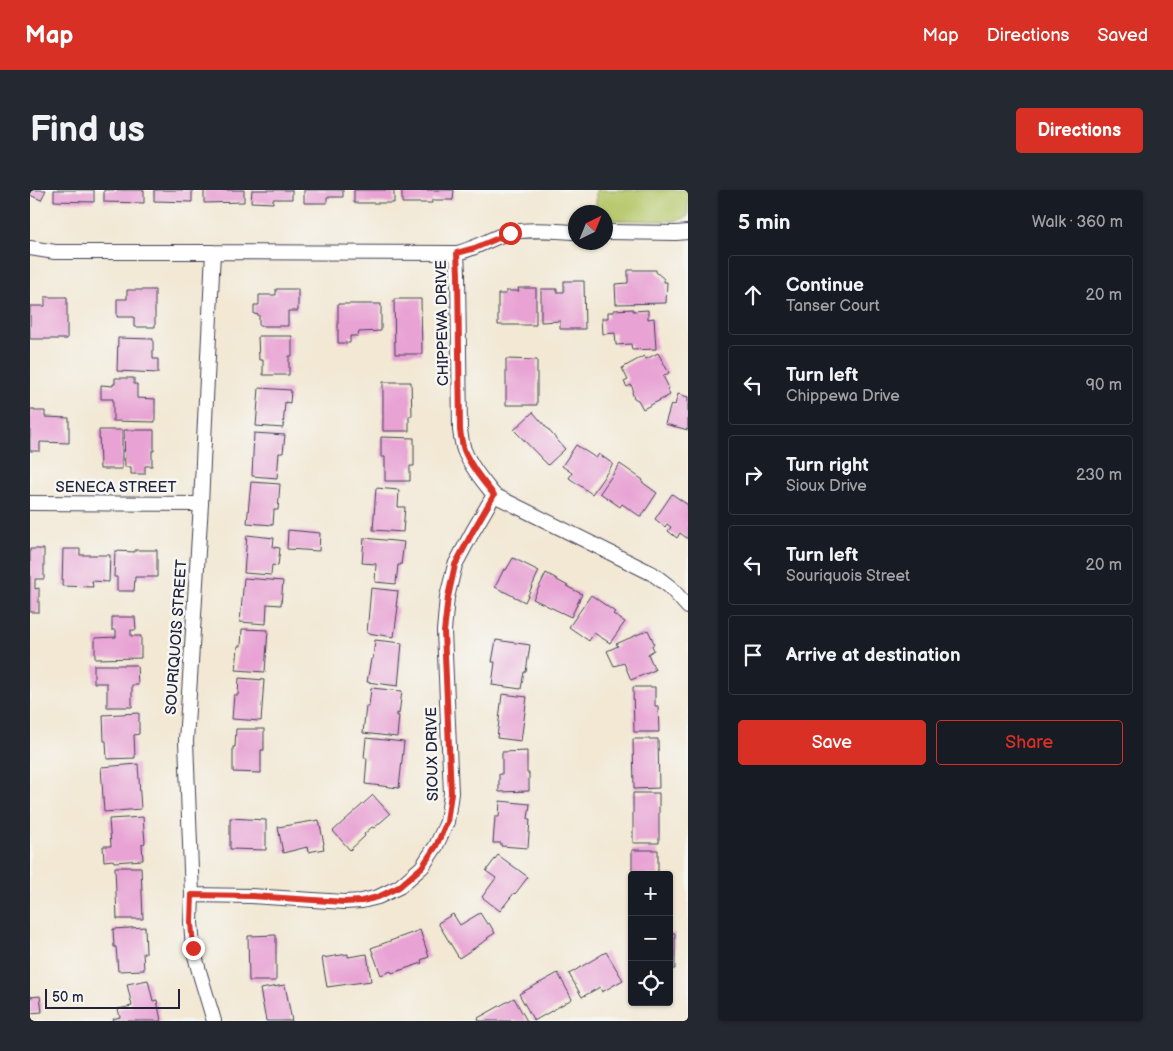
<!DOCTYPE html>
<meta charset="utf-8">
<style>
body{margin:0;font-family:"Balsamiq Sans",sans-serif;background:#242831;color:#f1f3f6}
.controls{position:absolute;right:15px;bottom:15px;display:grid;overflow:hidden;border-radius:5px;box-shadow:0 1px 4px #0004}
.controls button{width:45px;height:45px;display:grid;place-items:center;padding:0;border:0;border-bottom:1px solid #363941;background:#171b24;color:#f1f3f6;font:25px sans-serif}
.compass{position:absolute;left:538px;top:15px;width:45px;height:45px;border-radius:50%;background:#171b24;box-shadow:0 1px 4px #0004;rotate:43deg}
.scale{position:absolute;left:15px;bottom:12px;width:135px;box-sizing:border-box;padding-left:5px;border:2px solid #22223b;border-top:0;font-size:14px;line-height:18px;white-space:nowrap;color:#22223b;-webkit-text-stroke:4px #f6f6f2;paint-order:stroke}
.stop{position:absolute;width:15px;height:15px;margin:-11px;border:4px solid #d93025;border-radius:50%;background:#fff}
.stop.end{background:#d93025;border-color:#fff;box-shadow:0 1px 5px #0008}
.list{margin:0;padding:0;list-style:none}
h2{display:flex;justify-content:space-between;align-items:center;height:65px;margin:0;padding:0 20px;font-size:21px}
h2 small{font-size:16px;font-weight:400;color:#9ea1a6}
.list li{display:grid;grid-template-columns:32px 1fr auto;gap:15px;align-items:center;box-sizing:border-box;height:80px;margin:0 10px 10px;padding:0 10px;border:1px solid #363941;border-radius:5px}
.list b{display:block;font-size:19px;white-space:nowrap}
.list p{margin:0;font-size:16px;white-space:nowrap;color:#9ea1a6}
.list em{font-size:16px;font-style:normal;color:#9ea1a6}
.actions{display:flex;gap:10px;padding:15px 20px}
.actions a{flex:1;padding:11px 0;border:1px solid #d93025;border-radius:5px;text-align:center;font-size:18px;color:#d93025}
.actions .main{background:#d93025;color:#fff}
.icon{flex:none;width:28px;height:28px;fill:none;stroke:currentColor;stroke-width:2;stroke-linecap:round;stroke-linejoin:round}
.map{position:relative;flex:none;width:658px;height:831px;overflow:hidden;border-radius:5px}
header{display:flex;align-items:center;gap:30px;box-sizing:border-box;height:70px;padding:0 25px;background:#d93025;color:#fff}
header strong{font-size:24px}
nav{display:flex;gap:28px;margin-inline-start:auto;font-size:18px}
.intro{display:flex;align-items:center;justify-content:space-between;box-sizing:border-box;height:120px;padding:0 30px}
h1{margin:0;font-size:35px}
.button{padding:12px 22px;border-radius:5px;background:#d93025;color:#fff;font-size:18px;font-weight:700}
main{display:flex;gap:30px;padding:0 30px}
aside{flex:1;background:#171b24;border-radius:5px;box-shadow:0 1px 4px #0004}
.map>svg:first-child{display:block}
</style>
<header>
<strong>Map</strong>
<nav><a>Map</a><a>Directions</a><a>Saved</a></nav>
</header>
<div class="intro"><h1>Find us</h1><a class="button">Directions</a></div>
<main>
<div class="map">
<svg width="658" height="831" viewBox="0 0 658 831">
<rect width="100%" height="100%" fill="#f6f6f2"/>
<filter id="ink" filterUnits="userSpaceOnUse"><feTurbulence type="fractalNoise" baseFrequency=".02" numOctaves="2"/><feDisplacementMap in="SourceGraphic" scale="10" xChannelSelector="R" yChannelSelector="G"/><feConvolveMatrix kernelMatrix="1 2 1 2 8 2 1 2 1" color-interpolation-filters="sRGB"/></filter>
<filter id="wash" filterUnits="userSpaceOnUse"><feTurbulence type="fractalNoise" baseFrequency=".0096" numOctaves="4" result="noise"/><feDisplacementMap in="SourceGraphic" scale="20" xChannelSelector="R" yChannelSelector="G"/><feGaussianBlur stdDeviation="1.12" result="paint"/><feColorMatrix in="noise" values="0 0 0 0 0 0 0 0 0 0 0 0 0 0 0 0 0 1.4 0 .05"/><feComposite in="paint" operator="in"/></filter>
<g filter="url(#wash)">
<rect width="100%" height="100%" fill="#f2e8d4"/>
<path fill="#b6c76a" stroke="#6c7452" d="M566 0H658V26L652 29 644 31 576 30V22H566Z"/>
<g id="blocks">
<path fill="#e8a3d4" d="M0 0H16L11 10 0 5Z
M24 0H64V12L24 11Z
M74 0H114V13L74 12Z
M124 0H162V12L124 11Z
M174 0H214V12L174 13Z
M222 0H262V9H243V13L221 12Z
M274 0H313V7H297V13H274Z
M324 0H364V13H324Z
M372 0H424L423 10H402V13H372Z
M598 80H626V82L634 89V92H637L636 113 586 114 585 94 598 93Z
M534 91H554L555 139H530V131L511 132V99H527V102H534Z
M488 98H506V135H468V104H476V101H489Z
M246 99H268V121H258V136H229V125L224 124V115H229V105H246Z
M97 100H125V137H104V127H87V109H97Z
M15 107H37V149H0V116H15Z
M364 109H391L392 164H365Z
M308 114H351V141L329 142 328 146H320V153H308Z
M603 119V121L618 120V129L624 128 626 159 602 160 601 154 586 155 585 143 573 144 572 128H578V122H584V120Z
M228 146H262V166H259V185H233V170H229Z
M88 148 123 149V169H128V183L87 181Z
M628 163 639 183 633 186 639 198 637 199 640 205 613 219 608 210 604 208 602 202 603 199 601 195 597 197 594 192 598 190 592 178 614 166 616 169Z
M476 169 507 170V215H476Z
M85 188H104V194H107V208L125 209V232L83 231V209H71V195L83 196V194H85Z
M353 192H381L382 226H379V241H353Z
M229 198 261 200 260 213 255 212 253 238 226 236Z
M648 204 658 207V240L635 234 641 214 645 215Z
M0 219H4V221H15V227L39 228V253L10 252V261H0Z
M503 222 535 259 518 275 484 240Z
M69 240H92V279H70Z
M94 240H124V261H122V276H115V284H101V277H95Z
M224 243 255 245 253 263H249L247 288 222 286Z
M351 247 384 248V276H380V291H355V267H351Z
M546 255 566 268 569 264 583 274 562 304 539 288 542 283 532 276Z
M590 274 613 290 612 292 627 303 611 327 592 314 590 317 570 303Z
M221 292 250 294 248 320H244L243 335 217 333Z
M346 298 369 300 368 317H375L373 342 343 340Z
M642 304 658 315V349L650 343 647 348 638 341 641 337 637 334 635 337 625 329Z
M258 340 290 343 289 361 257 359Z
M217 345 244 348 243 357 250 358 248 376 242 375 241 385 214 383Z
M334 348 374 352 371 375H368L366 394 345 392 346 374 332 373Z
M0 359H14V389H5V399L9 398V422H0Z
M33 359H50V365H80L79 392 62 391 63 397 32 396Z
M105 360H127V387H105L104 401H87V387H84L85 361 105 362Z
M483 368 509 381 495 412 465 397 474 379 476 380Z
M516 383 527 389V390L538 396V397L552 404 541 427 503 409Z
M214 388 253 391 251 415 237 414 236 434 210 432Z
M341 398 368 401 366 417H368L364 447 337 443Z
M561 405 585 422 583 424 595 432 580 453 564 443 559 451 539 437Z
M82 427H105L106 440H101V446H111V468L65 469V448L86 447V440H82Z
M212 439 238 440 235 482 206 480 208 456H211Z
M618 440 624 453 622 456 624 460 618 464 625 480 601 490 594 473 584 476 577 461 588 456 586 454Z
M345 450 372 453 368 496 337 492 341 469H343Z
M466 450 500 455 496 482H494L491 499 462 495 465 472H462Z
M64 475H107L108 495H102V517H77V493H64Z
M209 488 234 490 231 531 202 529 204 505H208Z
M603 497H625V516H628L629 542H604Z
M341 498 372 501 369 524 367 523V526H369L367 547 333 543 336 516H339Z
M472 504 497 507 491 551 467 548Z
M109 523V544L104 545 105 568 77 569 76 551H74L73 525Z
M206 539H234V560H231V583L203 582V557H205Z
M336 548 374 552 369 598 335 594 337 568H334Z
M603 549H628L629 598 604 599Z
M497 561V583H499V601L469 602V584H472V562Z
M108 574 111 619 74 622 71 577Z
M603 603H629V653H603Z
M343 605 360 624 344 638 342 637 334 644 335 646 320 660 303 641Z
M470 611 500 614 498 629H500L498 658 471 656V653H463L465 627H469Z
M113 627 115 653 112 654 113 670 84 672 83 670 74 671 73 656H81L79 629Z
M200 628 236 630V660L200 659Z
M289 630 294 654 293 655 294 659 278 662 277 657 253 663 248 637Z
M602 660H628V685H602Z
M468 665 498 687 485 704 484 703 470 721 452 707 466 688 456 681Z
M85 677H111L113 729H87Z
M450 723 457 734 459 733 465 743 457 748 458 749 429 768 408 733 423 724 430 735Z
M115 737 116 763H113L114 780 88 781 86 757H84L83 739Z
M390 740 399 767 391 770 392 773 362 783 361 781 351 785 341 758Z
M639 743H645V779H639Z
M246 745V791H219L218 746Z
M576 762 593 790 572 802 570 797 552 807 539 784Z
M318 764V767L337 764 341 791 297 797 292 768Z
M528 783 542 809 504 831 489 804Z
M118 790 123 811 127 810 131 831H84L83 829 90 827 88 819 102 816 97 794Z
M255 795 262 831H236L230 799Z
M10 806 12 822 0 823V807Z
M484 808 497 831H449L448 828Z"/>
</g>
</g>
<g filter="url(#ink)">
<use href="#blocks" fill-opacity="0" stroke="#414052" stroke-width="1"/>
<g fill="none" stroke-linecap="round" stroke-linejoin="round">
<defs>
<path id="street" d="M576 42 646 43 658 42
M0 58 25 62H183L427 63C445 59 461 48 478 43 497 38 526 41 546 42
M183 62 171 314 156 551 162 705 161 732 163 758 169 781 184 831
M427 63 428 84 430 240C431 247 432 254 434 260 441 277 453 291 464 305L623 384 640 397 658 417
M0 313 171 314
M162 705 221 706 314 712 332 711 348 707 369 697 392 677 406 656 417 632 421 603 414 441 417 407 425 375 443 341 464 305"/>
</defs>
<use href="#street" stroke="#414052" stroke-width="16"/>
<use href="#street" stroke="#fff" stroke-width="14"/>
</g>
</g>
<g fill="none" stroke-linecap="round" stroke-linejoin="round" filter="url(#ink)">
<path stroke="#d93025" stroke-width="6" d="M163 758 161 732 162 705 222 706 314 712 332 711 348 707 369 697 392 677 406 656 417 632 421 603 414 442 418 407 425 375 443 341 464 305C453 291 441 277 434 260 432 254 431 247 430 240L428 84 427 63 445 58 480 43"/>
</g>
<g text-anchor="middle" stroke-width="5" stroke-linejoin="round" paint-order="stroke">
<g font-size="15" fill="#22223b" stroke="#f6f6f2">
<text transform="translate(412 133) rotate(-91)" y="5">CHIPPEWA DRIVE</text>
<text x="86" y="302">SENECA STREET</text>
<text transform="translate(146 447) rotate(-86)" y="5">SOURIQUOIS STREET</text>
<text transform="translate(402 564) rotate(-91)" y="5">SIOUX DRIVE</text>
</g>
</g>
</svg>
<div class="controls">
<button>+</button>
<button>−</button>
<button><svg class="icon" aria-label="locate" viewBox="0 0 24 24"><circle cx="12" cy="12" r="6"/><path d="M12 2v4M12 18v4M2 12h4M18 12h4"/></svg></button>
</div>
<svg class="compass" viewBox="-18 -18 36 36"><path d="M0-13l5 13h-10z" fill="#e53935"/><path d="M0 13l5-13h-10z" fill="#9ea1a6"/></svg>
<div class="scale">50 m</div>
<div class="stop" style="left:480px;top:43px"></div>
<div class="stop end" style="left:163px;top:758px"></div>
</div>
<aside>
<h2>5 min<small>Walk · 360 m</small></h2>
<ul class="list">
<li><svg class="icon" aria-label="ahead" viewBox="0 0 24 24"><path d="M12 20V5M6 11l6-6 6 6"/></svg><div><b>Continue</b><p>Tanser Court</p></div><em>20 m</em></li>
<li><svg class="icon" aria-label="left" viewBox="0 0 24 24"><path d="M17 20v-9H6M10 6l-5 5 5 5"/></svg><div><b>Turn left</b><p>Chippewa Drive</p></div><em>90 m</em></li>
<li><svg class="icon" aria-label="right" viewBox="0 0 24 24"><path d="M7 20v-9h11M14 6l5 5-5 5"/></svg><div><b>Turn right</b><p>Sioux Drive</p></div><em>230 m</em></li>
<li><svg class="icon" aria-label="left" viewBox="0 0 24 24"><path d="M17 20v-9H6M10 6l-5 5 5 5"/></svg><div><b>Turn left</b><p>Souriquois Street</p></div><em>20 m</em></li>
<li><svg class="icon" aria-label="arrive" viewBox="0 0 24 24"><path d="M6 21V4h12l-3 4 3 4H6"/></svg><div><b>Arrive at destination</b></div></li>
</ul>
<div class="actions"><a class="main">Save</a><a>Share</a></div>
</aside>
</main>
